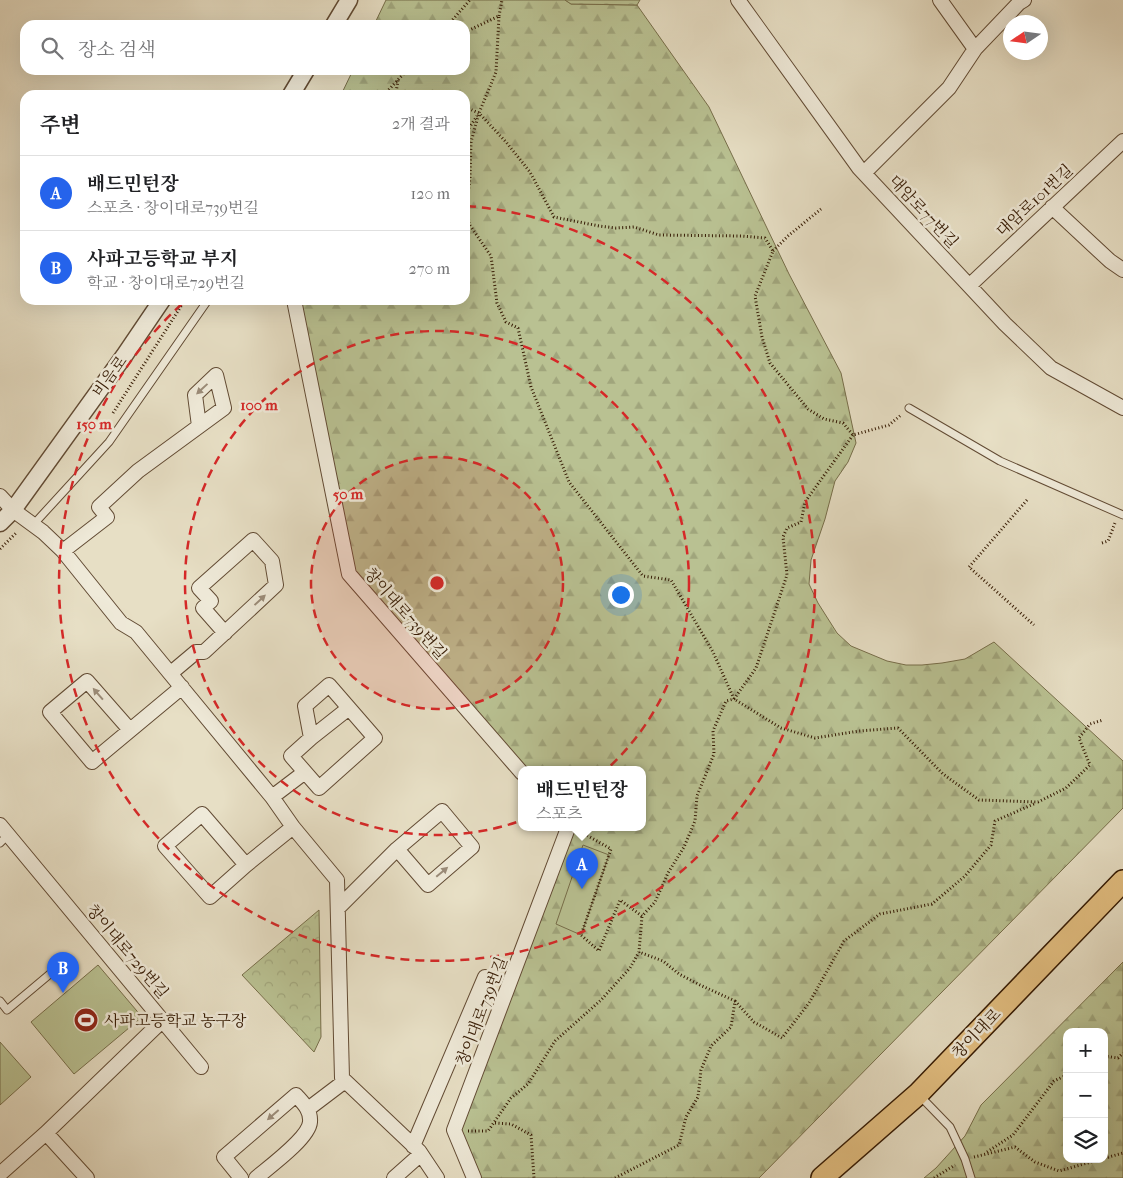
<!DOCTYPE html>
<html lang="ko">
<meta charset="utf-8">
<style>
body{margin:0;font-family:"IM FELL French Canon","Noto Serif KR",serif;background:#f6f6f6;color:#202124}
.controls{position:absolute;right:15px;bottom:15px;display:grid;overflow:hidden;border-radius:10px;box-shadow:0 5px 20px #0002}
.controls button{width:45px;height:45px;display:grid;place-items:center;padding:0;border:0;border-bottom:1px solid #e0e0e0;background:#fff;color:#202124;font:25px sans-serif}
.compass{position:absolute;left:1003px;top:15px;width:45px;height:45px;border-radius:50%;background:#fff;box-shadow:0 5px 20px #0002;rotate:257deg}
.you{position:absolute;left:620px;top:594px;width:18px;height:18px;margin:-12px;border:4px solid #fff;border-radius:50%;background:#1a73e8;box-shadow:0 0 0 8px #1a73e833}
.badge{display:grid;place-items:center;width:32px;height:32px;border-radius:50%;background:#2563eb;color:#fff;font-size:16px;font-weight:700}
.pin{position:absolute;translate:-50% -41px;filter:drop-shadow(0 1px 2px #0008)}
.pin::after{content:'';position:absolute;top:26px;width:18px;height:15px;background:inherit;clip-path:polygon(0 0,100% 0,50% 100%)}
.popup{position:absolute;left:518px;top:766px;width:128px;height:65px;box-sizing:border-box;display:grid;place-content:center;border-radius:10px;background:#fff;filter:drop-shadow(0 1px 4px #0005);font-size:16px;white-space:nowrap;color:#757577}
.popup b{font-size:19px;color:#202124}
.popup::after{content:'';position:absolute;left:50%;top:100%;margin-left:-10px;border:10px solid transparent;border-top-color:#fff}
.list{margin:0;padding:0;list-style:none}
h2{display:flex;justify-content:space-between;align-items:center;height:65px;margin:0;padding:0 20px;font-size:21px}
h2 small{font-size:16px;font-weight:400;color:#757577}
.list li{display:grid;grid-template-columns:32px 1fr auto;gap:15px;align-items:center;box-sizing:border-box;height:75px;padding:0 20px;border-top:1px solid #e0e0e0}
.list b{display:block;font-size:19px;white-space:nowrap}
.list p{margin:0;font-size:16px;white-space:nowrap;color:#757577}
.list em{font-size:16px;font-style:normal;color:#757577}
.icon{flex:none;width:28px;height:28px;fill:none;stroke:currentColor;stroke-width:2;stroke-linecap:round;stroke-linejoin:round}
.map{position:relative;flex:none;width:1123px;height:1178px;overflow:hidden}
.search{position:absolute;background:#fff;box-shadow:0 5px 20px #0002;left:20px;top:20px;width:450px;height:55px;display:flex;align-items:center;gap:12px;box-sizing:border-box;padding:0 18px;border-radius:15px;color:#757577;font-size:19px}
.panel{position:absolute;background:#fff;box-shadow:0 5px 20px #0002;left:20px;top:90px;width:450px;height:215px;border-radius:15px}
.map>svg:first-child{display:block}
</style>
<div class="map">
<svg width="1123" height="1178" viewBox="0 0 1123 1178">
<defs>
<pattern id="forest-firs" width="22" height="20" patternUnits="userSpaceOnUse" patternTransform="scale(1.25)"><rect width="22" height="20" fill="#b9c192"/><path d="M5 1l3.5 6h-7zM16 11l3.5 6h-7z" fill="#a0a57c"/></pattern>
<pattern id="park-crowns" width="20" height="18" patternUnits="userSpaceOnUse" patternTransform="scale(1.25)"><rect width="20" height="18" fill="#b9c192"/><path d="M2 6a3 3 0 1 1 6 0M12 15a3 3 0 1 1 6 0" fill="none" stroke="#a0a57c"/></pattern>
</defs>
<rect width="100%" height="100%" fill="#e7dfc5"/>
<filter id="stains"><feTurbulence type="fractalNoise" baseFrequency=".004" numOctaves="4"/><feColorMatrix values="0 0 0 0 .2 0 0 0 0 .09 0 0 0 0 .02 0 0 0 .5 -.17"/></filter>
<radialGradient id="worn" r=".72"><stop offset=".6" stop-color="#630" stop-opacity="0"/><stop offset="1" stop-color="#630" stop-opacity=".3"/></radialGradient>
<path fill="url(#forest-firs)" stroke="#776e4a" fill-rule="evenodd" d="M386 0H565L571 4 637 5 709 107 789 274 841 373 856 443 848 462 835 481 825 519 811 560 809 584 818 603 837 633 851 646 887 661 906 665H922L942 663 965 659 994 642 1123 761V808L759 1178H474L454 1130 568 828H642V770H522L349 574 294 300H465V95H341L353 70H465V25H374Z
M1123 962V1178H924L936 1168 965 1136 981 1105ZM1067 1032H1104V1159H1067Z"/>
<path fill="url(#park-crowns)" stroke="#776e4a" d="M565 0H640L637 5 571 4Z
M319 910 321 1037 314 1052 242 975Z"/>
<path fill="#b9c192" stroke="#776e4a" d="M583 845 609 855 581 935 556 924Z
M98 965 142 1017 74 1074 31 1022Z
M0 1042 31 1077 0 1105Z"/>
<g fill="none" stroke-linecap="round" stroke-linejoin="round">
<defs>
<path id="service" d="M909 408 1000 461 1123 515
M33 525 109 442 208 300
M0 843 8 835
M0 1001 7 1010 63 963
M920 1096 950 1127 965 1159 971 1178"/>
<path id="minor" d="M738 0 859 168 1005 324 1051 368 1123 408
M940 0 975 49
M864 173 949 88 975 49 1019 3 1024 0
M1052 207 1110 261 1123 270
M970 285 1123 141
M294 300 349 574 522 773
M0 496 13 510 43 532 63 551 121 623 136 632 272 797 293 827 337 880 342 1078 419 1151 437 1178
M63 551 107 517 99 507 138 471 224 408 216 375 195 395 199 426
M171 673 196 652H204L276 585 272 561 253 540 199 588 211 601 203 608 225 633
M329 685 375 738 319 788 291 756 311 738 305 706Z
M130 730 87 681 50 712 92 762 182 687
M311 738 349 708
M272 797 305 772
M202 814 246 865 210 897 165 846Z
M0 825 201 1067
M246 865 293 827
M338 908 397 849 442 811 472 847 428 885 397 849
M308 1109 345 1081
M46 1133 87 1178
M413 1146 485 977
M0 1174 46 1133 163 1020
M241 1178 224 1157 296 1095C303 1103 311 1110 310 1122 309 1138 269 1167 256 1178
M394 1178 421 1154
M474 1178 454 1130 568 828"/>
<path id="tertiary" d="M334 25 349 0
M291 95 306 70
M0 523 13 510 124 356 162 300"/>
<path id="primary" d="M822 1178 918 1094 1123 881"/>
</defs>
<use href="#service" stroke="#624b34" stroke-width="9"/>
<use href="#minor" stroke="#624b34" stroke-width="16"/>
<use href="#tertiary" stroke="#624b34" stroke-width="19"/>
<use href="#primary" stroke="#351a03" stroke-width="24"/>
<path stroke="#351a03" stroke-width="3" stroke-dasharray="1 2.5" stroke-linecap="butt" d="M499 16 502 0
M448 25 470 0
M465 32 499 16 496 72 479 113 471 142 470 178 467 202 469 224 491 256 497 303 506 322 518 328 531 387 569 482 643 576 671 580 713 652 734 699 781 728 815 738 859 731 898 728 943 774 979 800 1038 802 1066 788 1090 765 1079 738 1090 724 1103 720
M384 95 407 70
M397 95 396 93 398 80
M465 107 479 113 506 142 530 172 554 217 599 226 616 228 634 227 659 235 741 236 765 238 773 251 755 296 762 337 770 363 808 409 824 419 843 423 853 435 889 425 901 415
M465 134 477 116
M773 251 788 236 821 209
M113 413 185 300
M1027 500 969 567 1034 625
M1102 543 1108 541 1115 523
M0 549 16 533
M581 832 611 849 581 935 599 951 620 900 642 916 655 902 668 873 684 847 695 821 697 796 714 754 713 731 726 701 734 699 756 668 787 575 783 537 787 528 801 522 805 502 853 435
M735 1001 754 1022 782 1038 809 1003 844 941 880 914 932 904 965 876 991 845 995 821 1036 803
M1104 1056 1118 1058 1123 1053
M495 1123 511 1124 531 1135 534 1178
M468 1131H488L511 1098 528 1084 555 1041 601 1000 630 968 639 952 642 916
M987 1152 1013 1135 1054 1081 1067 1075
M974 1157 1015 1147 1035 1162 1059 1171 1123 1153
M615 1178 679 1145 686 1117 698 1097 701 1070 711 1046 731 1027 735 1001 700 985 679 974 663 961 639 952
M934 1178 955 1165"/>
<use href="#service" stroke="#efead9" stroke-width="7"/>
<use href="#minor" stroke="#efead9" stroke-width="14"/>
<use href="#tertiary" stroke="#efead9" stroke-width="16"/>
<use href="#primary" stroke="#e4c082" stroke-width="21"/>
</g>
<defs><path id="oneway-solid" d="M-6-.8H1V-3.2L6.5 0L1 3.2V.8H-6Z" transform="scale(1.25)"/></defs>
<g fill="#9b8c79">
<use href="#oneway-solid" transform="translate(202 389) rotate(137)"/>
<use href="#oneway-solid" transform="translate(260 600) rotate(-43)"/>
<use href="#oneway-solid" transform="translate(98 694) rotate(-131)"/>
<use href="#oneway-solid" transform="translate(442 872) rotate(-40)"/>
<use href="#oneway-solid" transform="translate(273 1115) rotate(139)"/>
</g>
<circle cx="437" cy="583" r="126" fill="#d62828" fill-opacity=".12"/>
<g fill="none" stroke="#d62828" stroke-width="2.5" stroke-dasharray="9 6">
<circle cx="437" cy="583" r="126"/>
<circle cx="437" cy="583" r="252"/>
<path d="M467 206A378 378 0 1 1 184 302"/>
</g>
<defs>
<symbol id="stadium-disc" viewBox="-11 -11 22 22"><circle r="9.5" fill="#8f2418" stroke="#efead9"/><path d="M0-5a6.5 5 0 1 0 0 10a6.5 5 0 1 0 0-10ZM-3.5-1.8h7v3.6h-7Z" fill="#fff"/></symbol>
</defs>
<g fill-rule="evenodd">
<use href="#stadium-disc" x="72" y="1006" width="28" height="28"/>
</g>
<g text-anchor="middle" stroke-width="5" stroke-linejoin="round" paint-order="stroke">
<g font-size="16" fill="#351a03" stroke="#efead9">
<text transform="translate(1034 200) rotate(-43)" y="6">대암로101번길</text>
<text transform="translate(924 211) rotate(47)" y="6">대암로77번길</text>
<text transform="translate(109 376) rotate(-54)" y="6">비음로</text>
<text transform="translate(406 613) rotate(49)" y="6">창이대로739번길</text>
<text transform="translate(128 951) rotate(50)" y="6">창이대로729번길</text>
<text transform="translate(481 1011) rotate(-69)" y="6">창이대로739번길</text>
<text transform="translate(976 1033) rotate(-46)" y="6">창이대로</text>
</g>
<g font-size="16" fill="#351a03" stroke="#efead9" text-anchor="start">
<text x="104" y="1026">사파고등학교 농구장</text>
</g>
</g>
<circle cx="437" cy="583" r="8" fill="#d62828" stroke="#efead9" stroke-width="2.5"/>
<g font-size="15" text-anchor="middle" font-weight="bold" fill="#d62828" stroke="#efead9" stroke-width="5" stroke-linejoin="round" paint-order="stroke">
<text x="259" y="410">100 m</text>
<text x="94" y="429">150 m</text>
<text x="348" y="499">50 m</text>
</g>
<rect width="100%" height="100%" filter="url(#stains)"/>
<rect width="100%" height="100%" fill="url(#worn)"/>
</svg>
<div class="controls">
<button>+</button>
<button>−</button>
<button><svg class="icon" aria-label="layers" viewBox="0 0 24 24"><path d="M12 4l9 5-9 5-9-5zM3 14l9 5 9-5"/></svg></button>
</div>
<svg class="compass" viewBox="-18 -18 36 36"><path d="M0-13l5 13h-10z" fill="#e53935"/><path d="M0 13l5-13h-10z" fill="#757577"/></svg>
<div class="you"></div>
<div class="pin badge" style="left:582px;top:889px">A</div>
<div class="popup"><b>배드민턴장</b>스포츠</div>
<div class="pin badge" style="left:63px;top:993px">B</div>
<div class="search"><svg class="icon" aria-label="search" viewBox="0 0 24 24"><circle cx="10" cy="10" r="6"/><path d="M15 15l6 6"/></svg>장소 검색</div>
<section class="panel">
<h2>주변<small>2개 결과</small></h2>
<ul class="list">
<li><span class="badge">A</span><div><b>배드민턴장</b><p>스포츠 · 창이대로739번길</p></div><em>120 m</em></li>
<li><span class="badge">B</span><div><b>사파고등학교 부지</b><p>학교 · 창이대로729번길</p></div><em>270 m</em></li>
</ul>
</section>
</div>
